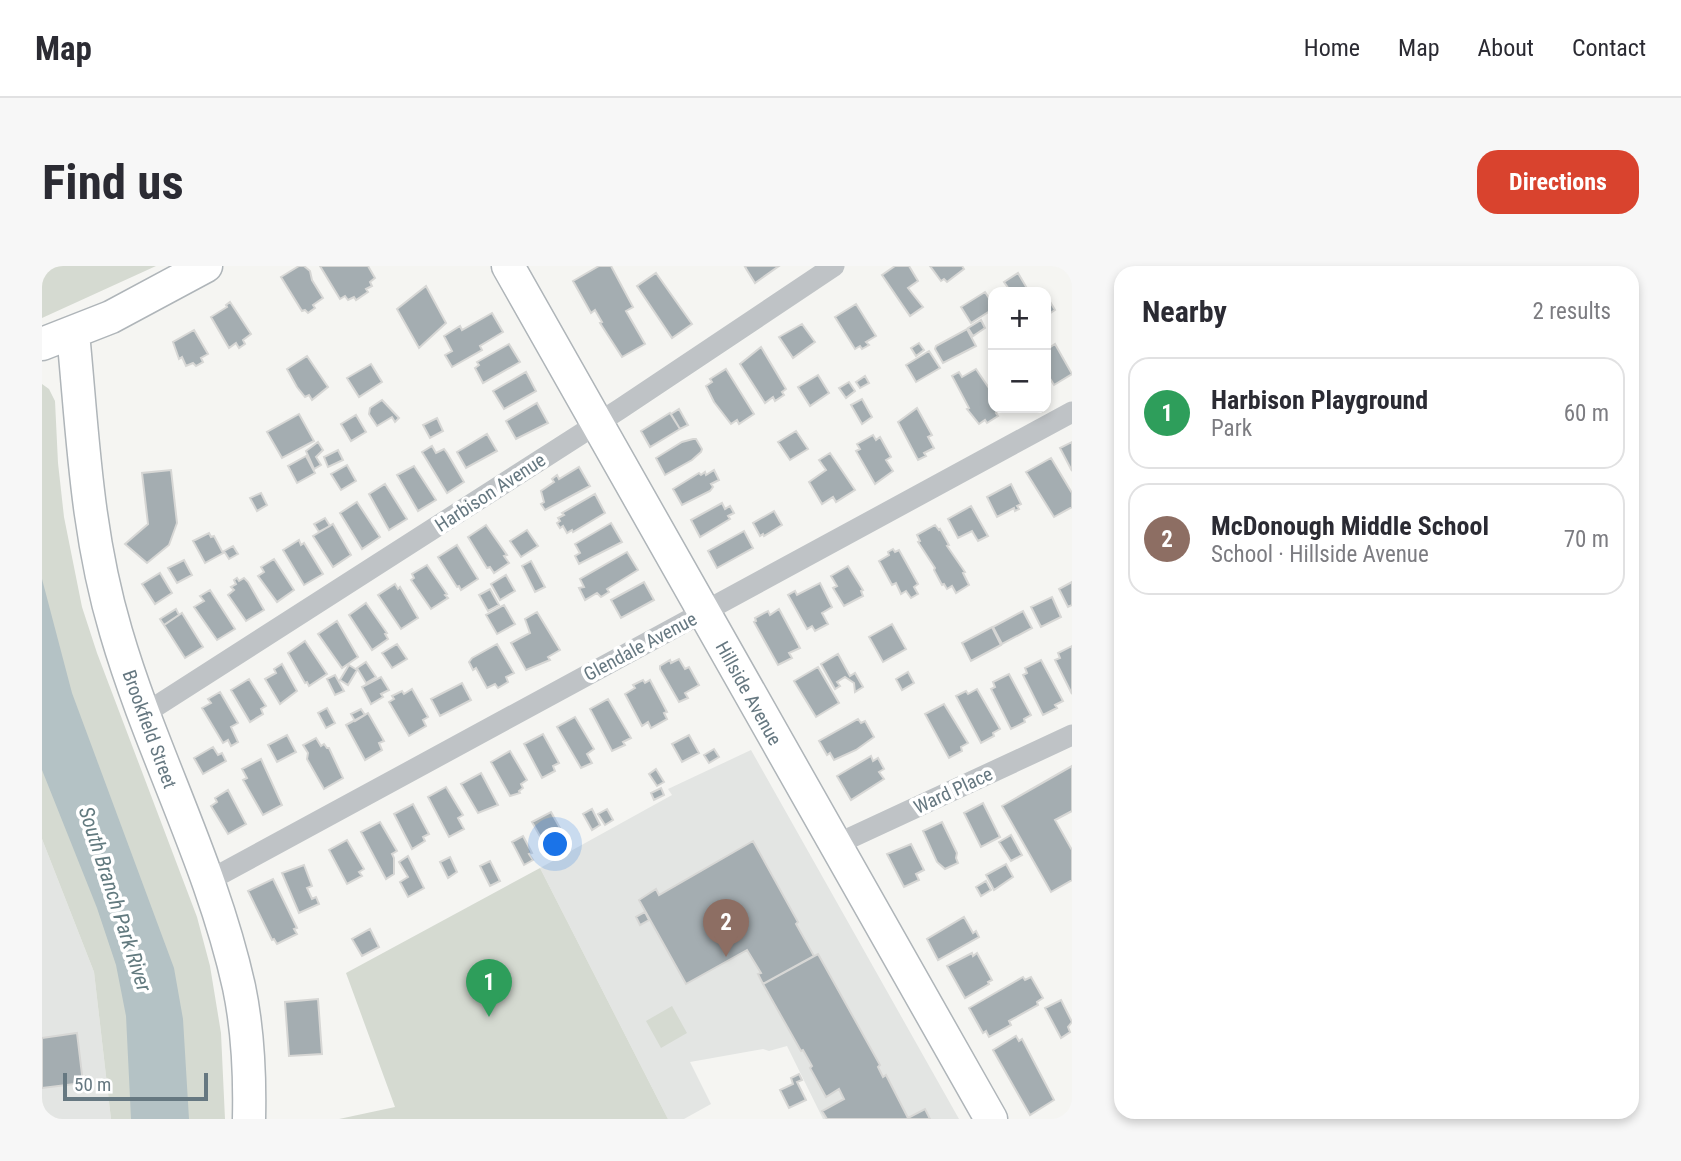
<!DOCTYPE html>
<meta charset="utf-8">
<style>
body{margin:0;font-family:"Roboto Condensed",sans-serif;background:#f7f7f7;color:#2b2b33}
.controls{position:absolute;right:21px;top:21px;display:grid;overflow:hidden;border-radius:14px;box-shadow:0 4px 10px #0003}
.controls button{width:63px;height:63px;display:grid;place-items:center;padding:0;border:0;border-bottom:2px solid #e1e1e2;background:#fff;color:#2b2b33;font:35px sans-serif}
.scale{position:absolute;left:21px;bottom:18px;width:145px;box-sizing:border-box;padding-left:7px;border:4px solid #667881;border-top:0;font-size:19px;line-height:24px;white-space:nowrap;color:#667881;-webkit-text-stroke:5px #fff;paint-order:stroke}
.you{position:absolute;left:514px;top:579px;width:24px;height:24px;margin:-18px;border:5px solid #fff;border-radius:50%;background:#1a73e8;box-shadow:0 0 0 10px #1a73e833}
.badge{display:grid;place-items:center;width:46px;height:46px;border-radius:50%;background:#d9432e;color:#fff;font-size:23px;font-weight:700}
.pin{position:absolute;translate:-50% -58px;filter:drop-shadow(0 2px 4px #0008)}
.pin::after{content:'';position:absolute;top:37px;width:24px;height:21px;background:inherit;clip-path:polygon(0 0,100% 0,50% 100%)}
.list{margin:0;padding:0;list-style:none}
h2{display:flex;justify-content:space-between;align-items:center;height:91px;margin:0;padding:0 28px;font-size:30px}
h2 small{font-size:23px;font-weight:400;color:#7c7c81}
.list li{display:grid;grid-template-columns:46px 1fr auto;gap:21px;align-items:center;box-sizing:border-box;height:112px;margin:0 14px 14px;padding:0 14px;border:2px solid #e1e1e2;border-radius:21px}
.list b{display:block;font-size:26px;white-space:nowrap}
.list p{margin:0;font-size:23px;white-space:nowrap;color:#7c7c81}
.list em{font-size:23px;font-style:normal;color:#7c7c81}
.map{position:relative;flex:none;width:1030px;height:853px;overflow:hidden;border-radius:21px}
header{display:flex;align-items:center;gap:42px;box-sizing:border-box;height:98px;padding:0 35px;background:#fff;border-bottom:2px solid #e1e1e2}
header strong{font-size:33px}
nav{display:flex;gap:38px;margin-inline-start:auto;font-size:24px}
.intro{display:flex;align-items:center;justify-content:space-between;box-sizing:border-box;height:168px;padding:0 42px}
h1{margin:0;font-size:49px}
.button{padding:18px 32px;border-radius:21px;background:#d9432e;color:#fff;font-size:24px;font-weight:700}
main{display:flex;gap:42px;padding:0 42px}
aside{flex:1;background:#fff;border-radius:21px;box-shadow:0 4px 10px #0003}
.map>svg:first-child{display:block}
</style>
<header>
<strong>Map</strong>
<nav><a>Home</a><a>Map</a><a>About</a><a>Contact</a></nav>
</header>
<div class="intro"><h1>Find us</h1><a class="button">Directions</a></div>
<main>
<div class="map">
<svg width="1030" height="853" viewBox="0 0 1030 853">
<rect width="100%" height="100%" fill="#f5f5f2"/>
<path fill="#e3e5e3" d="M709 484 917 853H781L745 780 727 785 721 783 648 796 669 838 642 853H626L498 602 630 529 626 523Z
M0 573 52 706 69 853H0Z"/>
<path fill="#d5dad1" d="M0 0H114L0 52Z
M0 118 7 123 13 135 16 197 22 251 40 341 55 387 155 651 168 700 179 767 183 853H69L52 706 0 573Z
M498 602 626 853H297L353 841 304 707Z
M630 740 645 767 619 782 604 755Z"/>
<path fill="#b4c2c5" d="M0 313 30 427 132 702 141 753 147 853H89L84 750 74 699 55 642 0 504Z"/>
<path fill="#a4adb1" stroke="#d7d7d5" stroke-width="2" d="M257 0H262L268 5 270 14 281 32 271 39 273 42 266 47 263 44 260 45 239 11Z
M278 0H326L333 12 328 16 330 20 324 23 326 26 314 34 312 31 306 34 303 30 298 33Z
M557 0H569L591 41 584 45 603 78 580 91 558 57 560 56 553 44 549 47 531 15Z
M705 0H737L713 17 703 1Z
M853 0H867L876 15 866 22 881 41 868 50 840 9Z
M888 0H920L922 3 905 16 902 13 899 15Z
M614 7 650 58 630 72 595 20Z
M976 7 986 24 982 26H969L962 16Z
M384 20 404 57 377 82 355 43Z
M943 26 947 32 951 31V43L929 57 919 41Z
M1004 29 1013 44 1004 50Z
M188 36 209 68 201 74 203 78 197 82 194 77 187 82 169 51 185 41 184 39Z
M814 38 834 70 824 76 827 79 820 83 818 80 813 83 793 51Z
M450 47 461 66 438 80 440 84 410 101 403 89 410 85 402 70 418 60 420 64Z
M939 54 943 62 931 70 926 62Z
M760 58 773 76 751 92 737 71Z
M925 63 934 80 901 97 893 83 894 80Z
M152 64 166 88 159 92 161 96 154 100 151 97 144 100 140 91 137 93 131 76Z
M877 77 882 84 874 90 869 82Z
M467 78 478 96 441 117 433 102 437 99 435 96Z
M1013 78 1030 108 1012 119 1004 106V84Z
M719 81 744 123 740 126 742 129 733 135 731 131 723 137 698 98Z
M887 85 898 102 874 116 864 99Z
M265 90 286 121 270 134 267 129 263 131 255 121 245 103Z
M329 98 340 116 317 131 305 112Z
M684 103 712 148 697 158 695 154 689 158 672 136 664 120 670 116 668 113Z
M934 103 951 128V142L960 143 954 147 956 150 945 157 943 154 937 158 925 143 927 142 910 110 917 106 920 111Z
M484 106 494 125 462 143 451 125Z
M776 109 787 127 768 140 756 121Z
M823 110 827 117 818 122 814 116Z
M807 116 813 125 804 132 797 122Z
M820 133 830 151 820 158 809 139Z
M340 134 357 152 353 156 350 151 335 160 327 148 328 142Z
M495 137 506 157 474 173 464 155Z
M875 142 890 169 886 171 892 182 882 187 884 190 876 194 856 156Z
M637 143 646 159 638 163 629 148Z
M628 147 638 163 608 181 599 165Z
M257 148 272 175 240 192 225 166Z
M314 149 324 166 309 175 299 158Z
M395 152 401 165 388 172 381 159Z
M754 165 766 183 748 194 736 176Z
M445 168 455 185 424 202 415 186Z
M831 169 834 174 838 171 849 191 844 194 851 205 833 218 814 185 818 183 815 178Z
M651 173H654L660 183 659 186 650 194 623 209 614 192 640 176Z
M276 176 281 184 274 191 279 199 272 203 264 185Z
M1030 176V205L1018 182Z
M390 180 394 187 402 183 405 187 422 216 405 227 380 186Z
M296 184 301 194 286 201 282 191Z
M788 187 813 224 794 236 791 231 780 238 767 216 784 204 777 194Z
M264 190 273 207 255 217 246 200Z
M1009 192 1030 227V241L1012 251 984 206Z
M305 199 314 215 299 224 289 208Z
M372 200 394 234 376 245 355 209Z
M537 201 548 220 503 244 499 238 502 236 499 225 512 216 510 213 515 209 517 213Z
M129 204 135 257 127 279 105 297 83 278 106 258 100 207Z
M672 204 677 214 669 218 671 221 668 225 640 239 631 223 657 207 659 209 663 206 664 209Z
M343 218 365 253 347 264 327 228Z
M969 218 979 238 975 240 977 243 973 245 972 242 955 251 945 231Z
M219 227 225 239 215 245 208 232Z
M553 228 563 247 531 266 530 264 525 267 521 260 518 262 515 257 518 255 516 252 522 249 520 247Z
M315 236 338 271 320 283 298 247Z
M680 237 683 243 688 240 692 247 686 250 688 253 658 271 649 254Z
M929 240 946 270 936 275 930 265 916 272 906 253Z
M732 245 740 259 722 270 721 268 718 270 711 257Z
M283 252 288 260 277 266 272 258Z
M569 257 580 276 537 298 533 290 538 287 533 278Z
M291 258 309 289 291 301 271 270Z
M444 259 465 289 462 290 467 297 452 307 448 301 445 302 426 271Z
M893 259 897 264 898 263 907 279 905 280 923 306 921 307 927 319 914 327 910 320 905 323 902 318 900 319 892 304 893 302 876 276 878 275 875 269Z
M485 264 496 280 479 291 468 275Z
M702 265 711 282 675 302 666 285Z
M167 267 169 271 172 270 181 287 163 297 151 275Z
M257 274 259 279 262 277 281 308 262 319 241 284Z
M415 279 436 313 419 324 417 320 415 321 396 291Z
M191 280 196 288 187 293 182 285Z
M851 283 853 286 857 284 876 318 872 321 876 328 869 332 864 325 859 328 854 317 850 319 837 295 847 289 846 286Z
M585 286 596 304 565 323 567 326 559 331 555 327 543 334 537 322 542 321 538 313Z
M232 293 252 324 235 336 216 310 222 306 219 301Z
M142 294 150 309 135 317 126 302Z
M489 295 503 321 493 326 480 300Z
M385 299 405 328 403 329 406 332 389 343 369 314 372 312 370 308Z
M806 300 821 324 819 325 821 330 802 340 791 322 795 320 789 310Z
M118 307 130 327 113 338 100 318Z
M464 309 473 325 458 334 449 318Z
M195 312 197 315 202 312 206 316 222 344 204 355 186 329 192 324 189 321 194 318 192 314Z
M602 316 612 334 579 352 569 334Z
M1030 316V339L1026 341 1017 323Z
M778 317 790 341 780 347 786 358 773 365 770 360 765 363 746 329 753 325 755 329Z
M353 318 356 323 358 321 376 352 359 363 336 329Z
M448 323 457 339 446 345 437 329Z
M168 324 193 363 175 374 152 341 162 335 158 330Z
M1010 331 1019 351 999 361 989 341Z
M324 337 345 367 343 368 346 373 330 384 307 349Z
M462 339 473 358 455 368 444 349Z
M134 343 137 349 122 359 118 353Z
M737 343 758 382 747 387 750 392 736 399 712 356 714 355 713 352 726 345 728 349Z
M981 345 990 362 960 378 951 361Z
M495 346 518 384 506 391 508 394 484 404 469 377 488 367 483 353Z
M140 347 161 381 143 392 122 359Z
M295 355 316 391 300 402 276 368Z
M850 358 864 383 841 396 827 371Z
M950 361 959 379 929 395 920 377Z
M263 375 285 408 267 420 265 416 263 417 246 387Z
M355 378 365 393 350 402 340 387Z
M455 378 472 407 464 411 466 416 456 422 453 418 445 422 434 402 431 404 427 396 430 392Z
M1030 380V428L1013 394 1018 392 1016 387Z
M796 388 808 410 813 407 821 421 813 426 812 417 803 411 795 416 798 420 793 423 779 398Z
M637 393 643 403 647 401 657 419 643 427 646 432 637 436 618 403V400L628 394 629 397Z
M999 394 1021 435 1013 439 1015 442 1001 449 981 409 985 407 983 402Z
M324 396 334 411 324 417 315 402Z
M240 398 255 425 238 438 223 413 234 407 232 403Z
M307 399 315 404 306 419 298 414Z
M776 401 797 437 774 451 752 415Z
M866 406 872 417 860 424 854 413Z
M967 408 989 449 982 453 983 456 969 463 949 423 953 421 951 416Z
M293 409 302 425 293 429 285 413Z
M339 411 347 424 339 428 341 431 329 438 320 421Z
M207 413 224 440 219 443 221 448 208 456 189 424Z
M601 414 603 417 608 414 625 446 622 447 625 453 609 462 606 456 600 460 583 428 593 422 591 419Z
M420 417 429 434 398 450 389 433Z
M370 423 386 451 381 454 384 460 367 470 347 436 352 433 350 430 360 425 362 428Z
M935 423 958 463 951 467 952 470 939 477 914 430 924 425 926 428Z
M178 426 196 457 189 461 196 476 189 480 186 474 181 477 160 442 169 437 166 433Z
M566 433 589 472 581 476 583 479 570 485 548 443Z
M902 438 926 477 919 481 920 485 907 492 883 448Z
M285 442 293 457 284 462 276 447Z
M319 443 323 449 313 455 309 448Z
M326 447 342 475 337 477 340 484 323 494 304 459Z
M533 451 552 483 545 488 550 497 539 502 515 461Z
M816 453 819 457 823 455 832 471 814 484 792 494 788 487 785 489 777 475Z
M501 468 517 497 511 500 513 505 500 512 482 478Z
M245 469 254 486 235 496 226 479Z
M647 469 657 487 640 496 630 478Z
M274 472 279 480 282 478 285 482H287L301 512 282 523 265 493 266 487 261 479Z
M171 481 176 489 180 487 184 495 161 508 152 492Z
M672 483 677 491 667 497 662 489Z
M468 485 485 514 479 518 481 522 477 525 478 527 468 530 449 496Z
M829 490 831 495 836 492 842 503 837 506 842 513 809 534 795 510Z
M219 493 240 539 221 549 201 514 205 512 200 503Z
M1030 500V545L1013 554 1030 584V614L1009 626 960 540Z
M614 503 622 516 615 520 607 508Z
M439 507 456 539 436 547 419 518Z
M404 521 421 549 416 552 422 563 407 571 386 531Z
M619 522 622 529 612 534 609 527Z
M186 524 204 558 186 568 169 540 175 536 173 532Z
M941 537 958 571 939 581 922 547Z
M371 538 387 568 381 571 383 575 370 583 352 548Z
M550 543 558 559 550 564 541 548Z
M565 543 571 554 563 559 556 548Z
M509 546 518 562 499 572 490 556Z
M338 556 355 585 350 588 352 592V608L344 613 319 566Z
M900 556 915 587 914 592 916 597 903 603 895 596 881 565Z
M969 569 980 589 969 595 957 576Z
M481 570 490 587 487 588 491 594 482 599 470 576Z
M305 574 322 603 317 606 320 610 305 618 287 584Z
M711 575 756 656 754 658 772 690 721 718 716 708 719 707 705 684 644 718 597 634 614 623 617 629Z
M869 578 882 604 874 608 877 614 862 621 845 588Z
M366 590 382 622 366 631 358 616 366 611 357 596Z
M408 591 415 606 406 612 398 596Z
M448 595 458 615 448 620 438 600Z
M964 598 971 611 952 624 944 609Z
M262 599 270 620 265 622 270 633 274 631 277 638 257 647 240 607Z
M231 613 255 662 252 663 255 668 235 678 232 673 230 674 206 625Z
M944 615 949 624 939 630 934 621Z
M603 646 607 654 598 659 594 651Z
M922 651 931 667 934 665 937 671 896 694 885 673Z
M328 663 337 681 320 690 310 673Z
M930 687 931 690 935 687 950 714 946 716 947 718 923 732 905 700Z
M776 688 838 799 836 801 841 811 844 809 866 852 883 843 888 853H785L780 845 802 833 797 823 784 831 768 802 770 800 761 784 759 785 721 718Z
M981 711 983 714 989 711 1001 732 995 736 996 739 967 755 969 759 947 771 944 765 941 767 927 742Z
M276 733 280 788 247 790 243 736Z
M1019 734 1030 756 1026 761 1028 766 1019 772 1003 742Z
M35 767 41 817 0 822V772Z
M974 770 977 775 980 773 1012 834 988 849 951 784Z
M757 808 760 814 755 816 764 834 747 842 738 824 751 818 749 812Z"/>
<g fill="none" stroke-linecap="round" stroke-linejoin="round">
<defs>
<path id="secondary" d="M466 0 949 853
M31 67C41 170 44 265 74 366 109 486 170 598 197 721 206 764 208 809 207 853
M0 78 69 51 164 0"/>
</defs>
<use href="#secondary" stroke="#afb5b9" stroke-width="35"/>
<path stroke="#bfc3c6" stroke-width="21" d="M102 448 578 143 792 0
M793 579 1030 469
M166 615 1030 146"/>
<use href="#secondary" stroke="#fff" stroke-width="32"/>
</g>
<g text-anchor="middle" stroke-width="7" stroke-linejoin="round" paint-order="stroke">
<g font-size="19" fill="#667881" stroke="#fff">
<text transform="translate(448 226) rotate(-33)" y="7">Harbison Avenue</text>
<text transform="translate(598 380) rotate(-28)" y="7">Glendale Avenue</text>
<text transform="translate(707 427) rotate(61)" y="7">Hillside Avenue</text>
<text transform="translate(108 463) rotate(70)" y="7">Brookfield Street</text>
<text transform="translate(911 524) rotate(-25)" y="7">Ward Place</text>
</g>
<g font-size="21" font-style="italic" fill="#627a7f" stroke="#fff">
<text transform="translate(73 633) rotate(72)" y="7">South Branch Park River</text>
</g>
</g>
</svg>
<div class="controls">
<button>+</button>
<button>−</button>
</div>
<div class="scale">50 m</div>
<div class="you"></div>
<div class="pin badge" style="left:447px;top:751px;background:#2e9e5b">1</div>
<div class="pin badge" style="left:684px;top:691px;background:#8d6e63">2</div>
</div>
<aside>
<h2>Nearby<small>2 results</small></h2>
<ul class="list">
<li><span class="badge" style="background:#2e9e5b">1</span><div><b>Harbison Playground</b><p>Park</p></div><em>60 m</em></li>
<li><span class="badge" style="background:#8d6e63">2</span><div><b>McDonough Middle School</b><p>School · Hillside Avenue</p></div><em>70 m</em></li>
</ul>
</aside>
</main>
